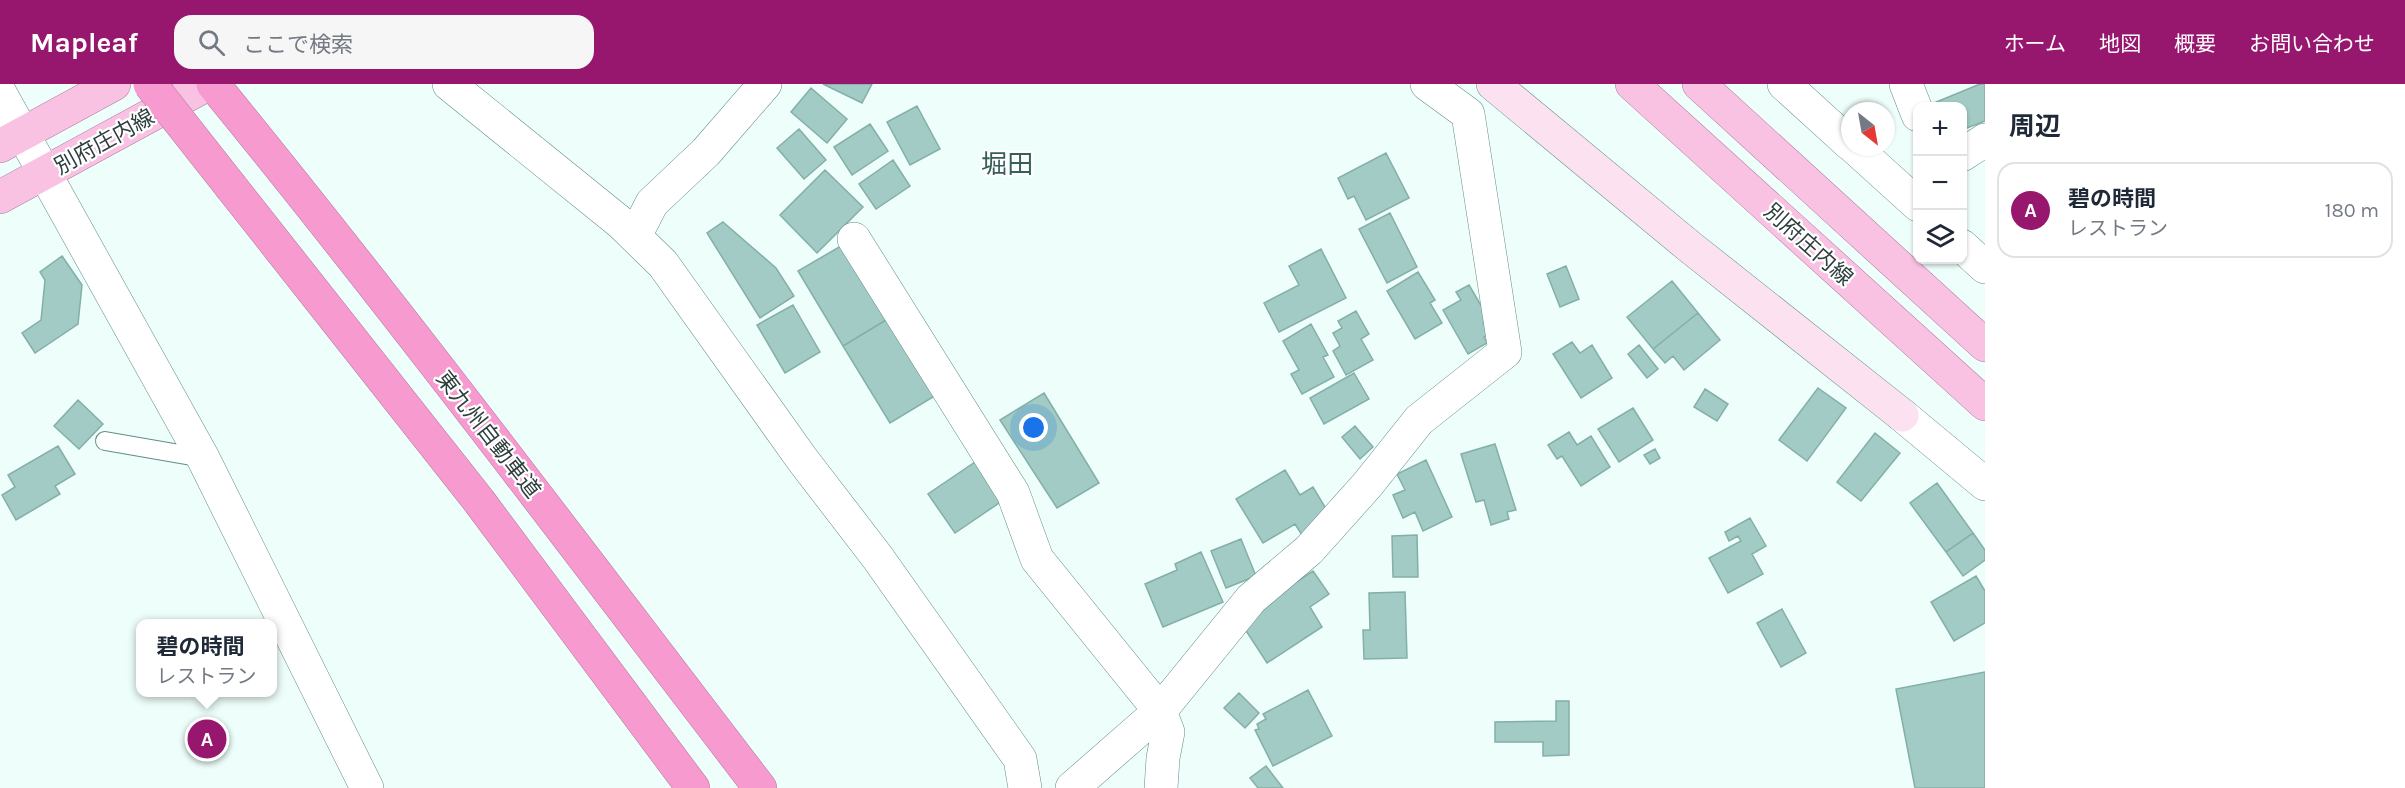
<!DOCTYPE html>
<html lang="ja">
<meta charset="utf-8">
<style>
body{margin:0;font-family:Karla,"Noto Sans JP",sans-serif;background:#f6f6f7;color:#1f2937}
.controls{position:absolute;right:18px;top:18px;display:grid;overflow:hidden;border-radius:12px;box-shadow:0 2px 4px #0004}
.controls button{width:54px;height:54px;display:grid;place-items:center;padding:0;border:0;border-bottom:2px solid #e0e1e3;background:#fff;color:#1f2937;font:30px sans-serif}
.compass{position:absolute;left:1841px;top:18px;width:54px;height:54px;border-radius:50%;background:#fff;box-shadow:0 2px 4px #0004;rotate:149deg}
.you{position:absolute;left:1034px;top:344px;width:21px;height:21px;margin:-15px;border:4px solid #fff;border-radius:50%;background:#1a73e8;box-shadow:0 0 0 9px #1a73e833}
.badge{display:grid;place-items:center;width:39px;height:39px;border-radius:50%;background:#97176f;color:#fff;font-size:20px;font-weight:700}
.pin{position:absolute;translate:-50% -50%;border:3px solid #fff;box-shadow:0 2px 6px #0006}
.popup{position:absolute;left:136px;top:535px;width:141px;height:78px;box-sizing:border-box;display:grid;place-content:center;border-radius:12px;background:#fff;filter:drop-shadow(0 2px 4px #0005);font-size:20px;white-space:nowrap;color:#747a83}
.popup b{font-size:22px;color:#1f2937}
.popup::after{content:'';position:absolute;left:50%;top:100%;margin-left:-12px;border:12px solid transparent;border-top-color:#fff}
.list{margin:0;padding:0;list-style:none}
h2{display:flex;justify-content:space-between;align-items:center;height:78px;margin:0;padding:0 24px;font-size:26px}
h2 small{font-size:20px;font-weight:400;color:#747a83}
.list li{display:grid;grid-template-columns:39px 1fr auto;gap:18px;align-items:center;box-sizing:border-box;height:96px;margin:0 12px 12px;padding:0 12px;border:2px solid #e0e1e3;border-radius:18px}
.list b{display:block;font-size:22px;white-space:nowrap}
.list p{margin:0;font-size:20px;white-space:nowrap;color:#747a83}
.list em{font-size:20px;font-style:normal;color:#747a83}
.icon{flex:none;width:33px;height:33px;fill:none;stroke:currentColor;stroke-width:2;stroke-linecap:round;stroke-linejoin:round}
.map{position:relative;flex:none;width:1985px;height:704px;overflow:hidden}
header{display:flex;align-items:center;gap:36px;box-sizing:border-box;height:84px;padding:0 30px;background:#97176f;color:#fff}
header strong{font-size:28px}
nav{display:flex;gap:33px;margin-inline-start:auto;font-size:21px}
.search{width:420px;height:54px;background:#f6f6f7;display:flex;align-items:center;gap:15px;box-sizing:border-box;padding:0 21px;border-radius:18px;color:#747a83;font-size:22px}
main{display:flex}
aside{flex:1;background:#fff}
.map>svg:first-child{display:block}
</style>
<header>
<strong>Mapleaf</strong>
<div class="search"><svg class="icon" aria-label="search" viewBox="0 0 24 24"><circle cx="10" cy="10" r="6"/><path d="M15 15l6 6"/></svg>ここで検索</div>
<nav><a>ホーム</a><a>地図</a><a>概要</a><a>お問い合わせ</a></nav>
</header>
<main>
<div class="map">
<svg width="1985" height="704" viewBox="0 0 1985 704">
<rect width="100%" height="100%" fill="#edfefb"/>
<path fill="#a1cbc4" stroke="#84afa8" stroke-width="1.5" d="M823 0H872L862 19Z
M1980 0H1985V37L1962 46V22H1935L1934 19Z
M811 4 847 35 827 59 791 28Z
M917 22 940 65 910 81 887 38Z
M870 40 888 67 852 91 834 63Z
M799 45 826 76 804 95 777 64Z
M1386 69 1409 114 1366 136 1354 112 1348 115 1338 94Z
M893 76 910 102 876 125 859 100Z
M825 86 863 123 817 169 780 131Z
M1390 129 1417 183 1387 199 1359 145Z
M723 138 776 184 794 212 760 234 707 149Z
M846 159 891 233 843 262 798 187Z
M1321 165 1346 214 1279 248 1264 219 1299 201 1289 182Z
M62 172 82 201 78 240 35 269 22 249 41 236 45 196 40 188Z
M1566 182 1579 215 1560 223 1547 190Z
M1418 188 1435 216 1430 219 1442 239 1415 255 1387 207Z
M1672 197 1698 229 1653 265 1627 233Z
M1469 201 1489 235 1483 238 1490 249 1484 253 1487 259 1468 270 1443 226 1461 216 1456 208Z
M793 221 820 268 785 289 757 241Z
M1356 227 1369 250 1361 255 1373 276 1346 291 1333 267 1340 262 1333 249 1342 244 1338 237Z
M1698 229 1720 256 1684 286 1673 272 1665 279 1653 265Z
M891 233 938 310 890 339 843 262Z
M1311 240 1328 271 1323 273 1334 293 1302 310 1291 290 1299 286 1283 257Z
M1572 258 1580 269 1592 261 1612 294 1581 314 1553 270Z
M1639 261 1658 285 1647 294 1628 270Z
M1354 289 1369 315 1324 340 1310 314Z
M1818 304 1846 324 1807 377 1779 356Z
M1705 305 1728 320 1717 337 1694 323Z
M1044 309 1099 399 1057 424 1000 336Z
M78 316 103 340 79 365 54 342Z
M1633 324 1653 356 1619 378 1598 345Z
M1355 342 1373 363 1360 375 1342 353Z
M1569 348 1577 361 1591 352 1610 383 1581 402 1562 372 1557 375 1548 361Z
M1875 349 1900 369 1861 417 1837 398Z
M1495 360 1516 426 1507 428 1509 435 1491 441 1484 416 1476 418 1461 370Z
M58 362 75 390 55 402 60 410 16 436 2 411 15 403 8 391Z
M1655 365 1660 374 1650 380 1644 371Z
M978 376 1005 415 955 449 928 410Z
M1426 376 1452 433 1423 447 1415 428 1403 434 1393 411 1405 406 1397 390Z
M1285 386 1300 411 1313 403 1331 433 1302 451 1295 440 1263 459 1236 415Z
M1937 399 1973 449 1946 468 1910 419Z
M1750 434 1766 462 1752 470 1763 490 1728 509 1709 474 1741 457 1738 452 1729 457 1725 448Z
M1973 449 1985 466V476L1963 492 1946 468Z
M1417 451 1418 493H1393L1392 452Z
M1241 455 1256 492 1226 504 1211 467Z
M1201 468 1223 518 1163 543 1145 500 1177 486 1175 480Z
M1313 487 1329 510 1310 523 1322 543 1267 579 1239 536Z
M1976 492 1985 507V539L1954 557 1931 518Z
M1405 508 1407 574 1364 575 1363 546H1370L1369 509Z
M1782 525 1806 569 1781 583 1757 539Z
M1985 588V704H1915L1896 605Z
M1308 606 1332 652 1273 682 1255 646 1259 645 1257 640 1266 635 1263 630Z
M1239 609 1259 629 1245 644 1224 624Z
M1556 617H1569V671L1543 672V658H1495V638L1556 637Z
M1266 682 1283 704H1258L1250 694Z"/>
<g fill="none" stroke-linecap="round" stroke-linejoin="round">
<defs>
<path id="lane" d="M105 357 203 374"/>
<path id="street" d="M449 0 621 139 663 180 802 375 878 474 1020 675 1025 704
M1784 0 1850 60
M1906 0 1918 31
M0 9 203 374 367 704
M1854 63 1918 121
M1962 71 1985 56
M635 152 652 119 706 68 765 0
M854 155 1013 409 1037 475 1160 627 1168 648 1163 674 1161 704
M1962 162 1985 183
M1902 331 1985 400
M1072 704 1160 627 1251 515 1309 466 1368 400 1419 336 1505 268 1468 30 1427 0"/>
<path id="secondary" d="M1493 0 1690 163 1902 331"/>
<path id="primary" d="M1632 0 1985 320
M1699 0 1985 261
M0 62 114 0
M0 113 208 0"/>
<path id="highway" d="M213 0C401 230 579 468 760 704
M232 104 479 417 693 704"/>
</defs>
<use href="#lane" stroke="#638d87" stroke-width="20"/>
<use href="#street" stroke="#638d87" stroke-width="34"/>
<use href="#secondary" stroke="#638d87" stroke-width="34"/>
<use href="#primary" stroke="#b07a9c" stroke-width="34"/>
<use href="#highway" stroke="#b07a9c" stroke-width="34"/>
<use href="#lane" stroke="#fff" stroke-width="18"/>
<use href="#street" stroke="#fff" stroke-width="33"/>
<use href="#secondary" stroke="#fce1f1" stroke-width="33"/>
<use href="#primary" stroke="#fac2e2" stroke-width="33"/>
<use href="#highway" stroke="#f69acf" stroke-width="33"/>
<defs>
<path id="highway-bridge" d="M150 0 232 104"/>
</defs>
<use href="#highway-bridge" stroke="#b07a9c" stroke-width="34" stroke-linecap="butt"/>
<use href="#highway-bridge" stroke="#f69acf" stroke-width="33"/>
</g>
<g text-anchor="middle" stroke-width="4.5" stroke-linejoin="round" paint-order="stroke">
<g font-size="22" fill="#2d3f3d" stroke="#fff">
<text transform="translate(104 57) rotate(-29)" y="8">別府庄内線</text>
<text transform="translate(1809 160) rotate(42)" y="8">別府庄内線</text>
<text transform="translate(489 350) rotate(52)" y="8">東九州自動車道</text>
</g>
<g font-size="26" fill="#365f5a" stroke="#fff">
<text x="1007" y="89">堀田</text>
</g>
</g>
</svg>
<div class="controls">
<button>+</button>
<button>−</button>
<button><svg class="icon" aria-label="layers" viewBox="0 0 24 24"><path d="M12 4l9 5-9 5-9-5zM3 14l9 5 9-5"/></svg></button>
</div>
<svg class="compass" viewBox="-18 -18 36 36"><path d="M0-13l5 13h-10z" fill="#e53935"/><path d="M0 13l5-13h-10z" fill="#747a83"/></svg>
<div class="you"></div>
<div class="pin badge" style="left:207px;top:655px">A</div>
<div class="popup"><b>碧の時間</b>レストラン</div>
</div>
<aside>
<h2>周辺<small></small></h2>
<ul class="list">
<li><span class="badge">A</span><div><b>碧の時間</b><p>レストラン</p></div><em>180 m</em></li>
</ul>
</aside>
</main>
